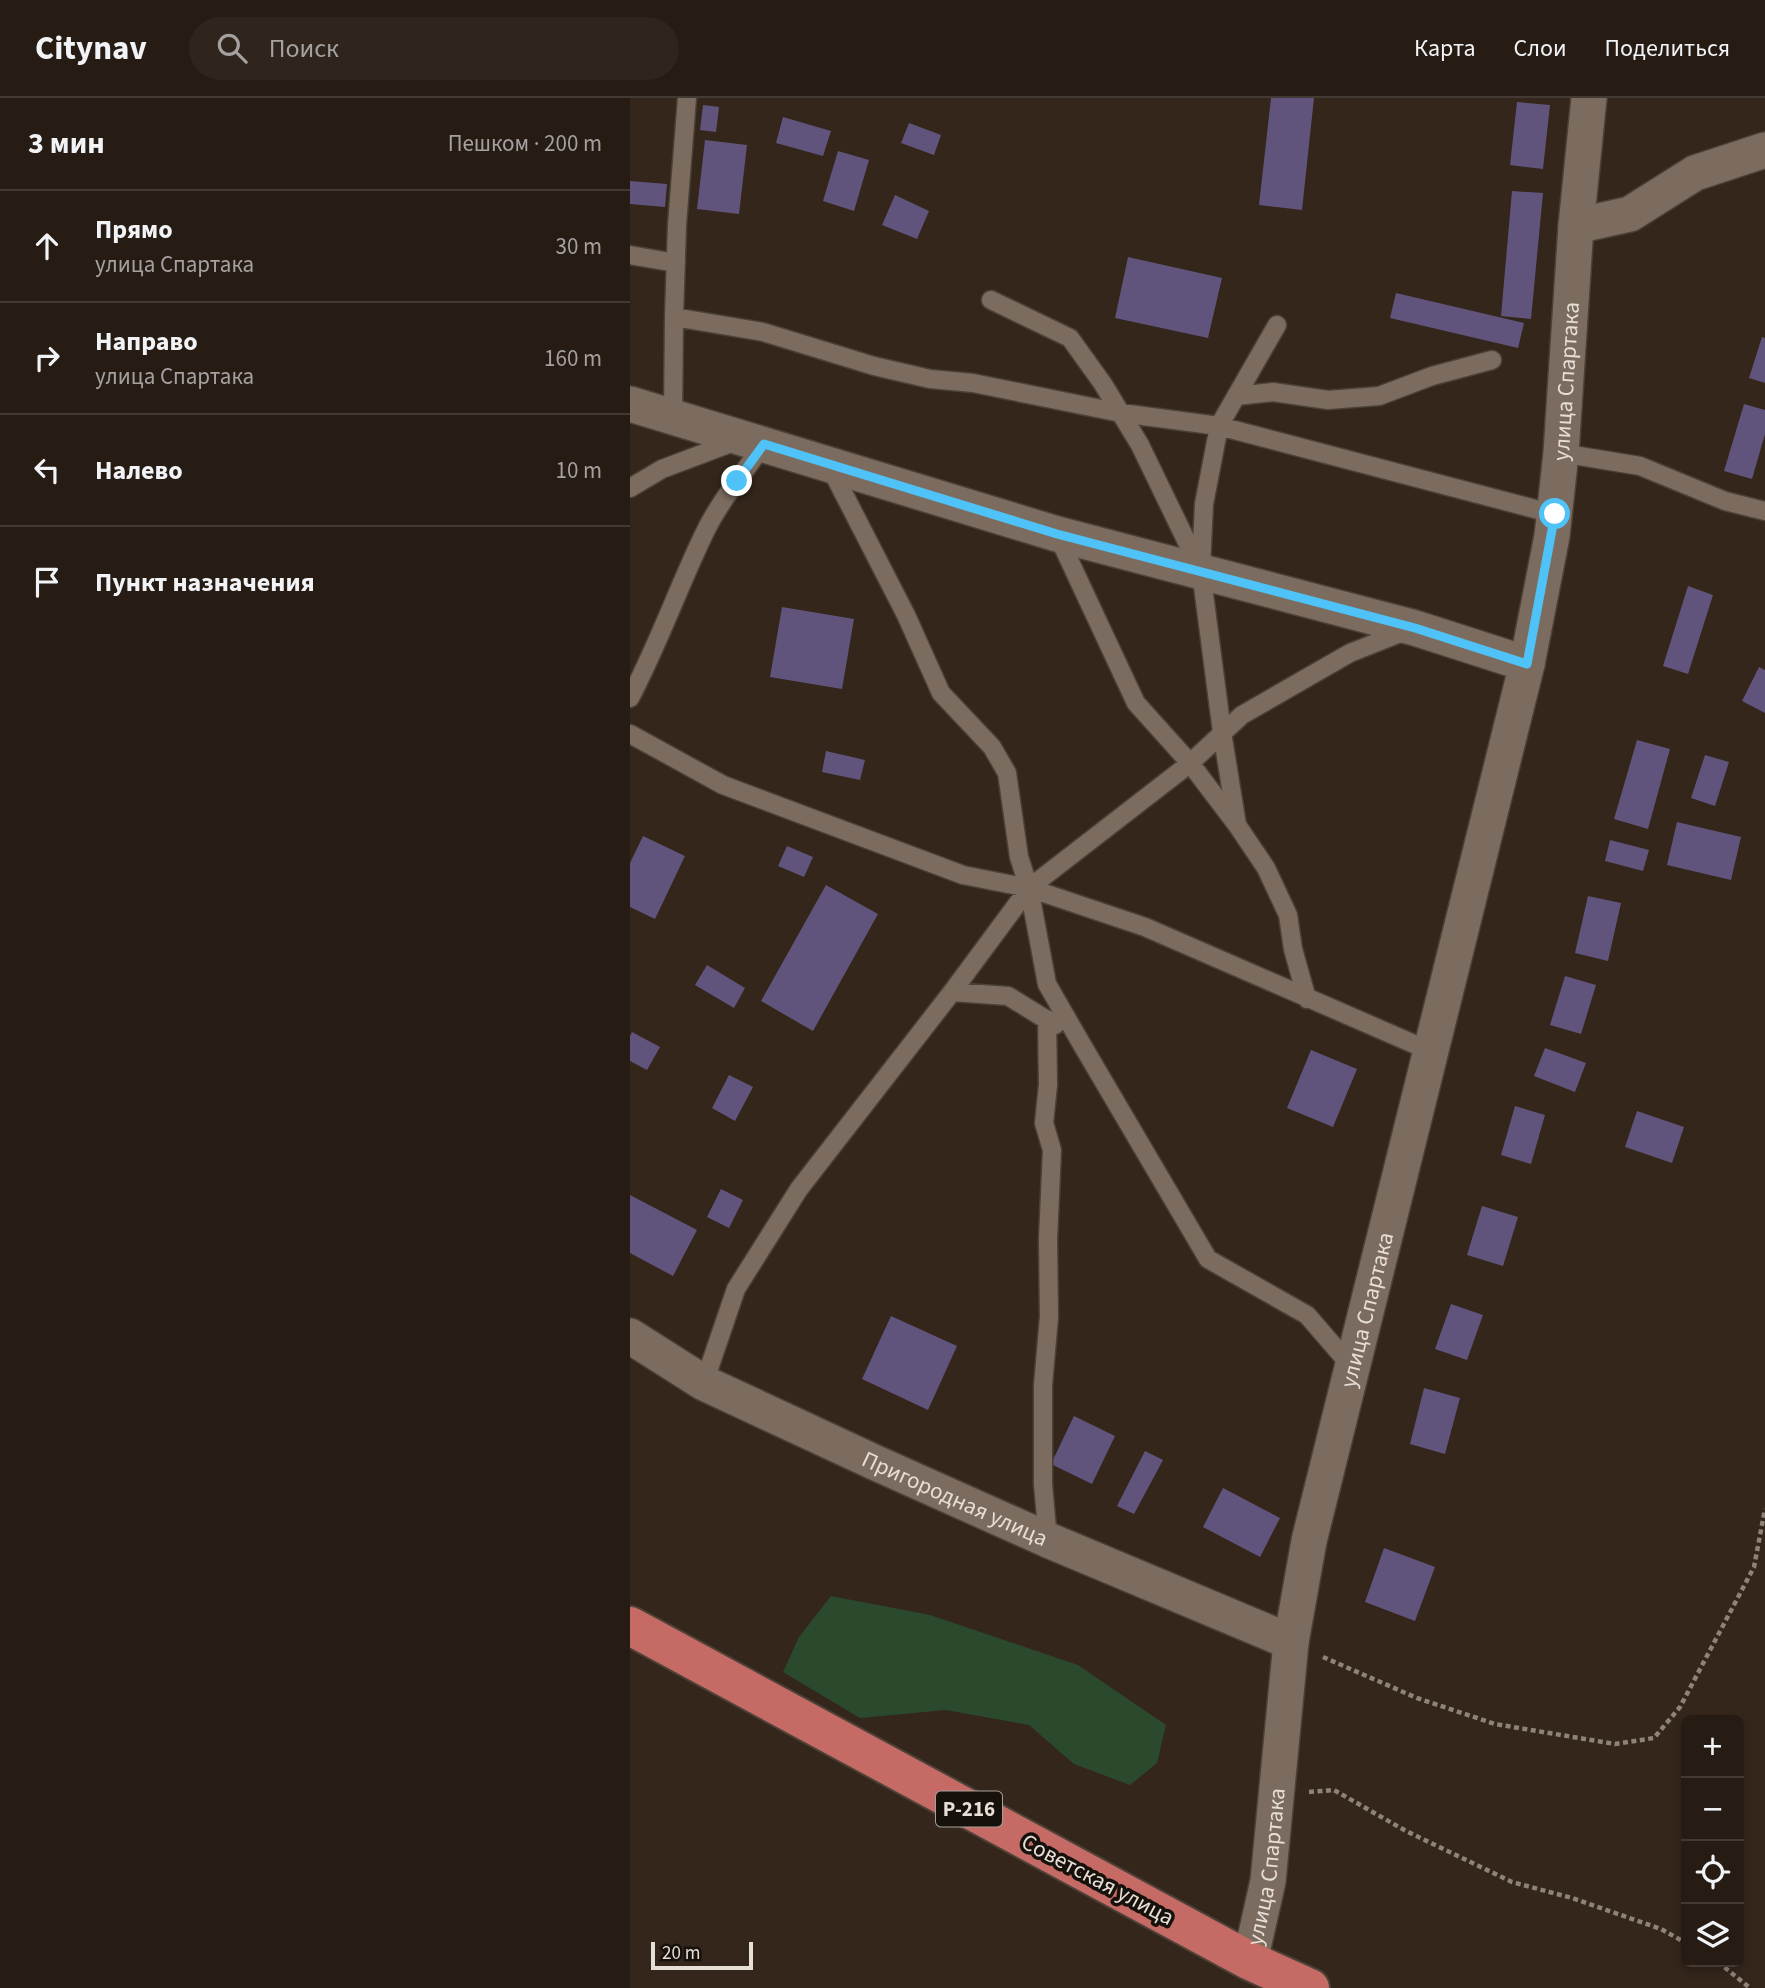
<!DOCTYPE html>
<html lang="ru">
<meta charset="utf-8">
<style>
body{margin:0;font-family:"Source Sans 3",sans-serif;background:#2f251d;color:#f1f3f6}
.controls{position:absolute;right:21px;bottom:21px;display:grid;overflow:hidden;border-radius:10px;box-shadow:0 4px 10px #0003}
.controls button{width:63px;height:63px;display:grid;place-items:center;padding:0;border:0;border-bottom:2px solid #433a34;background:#271c14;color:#f1f3f6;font:35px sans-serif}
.scale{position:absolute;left:21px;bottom:18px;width:102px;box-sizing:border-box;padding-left:7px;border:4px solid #e7ded6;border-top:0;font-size:19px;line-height:24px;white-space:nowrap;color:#e7ded6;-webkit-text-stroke:5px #17110c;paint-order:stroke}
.stop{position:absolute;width:21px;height:21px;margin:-16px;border:5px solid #4fc3f7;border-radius:50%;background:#fff}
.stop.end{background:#4fc3f7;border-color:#fff;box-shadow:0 2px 7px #0008}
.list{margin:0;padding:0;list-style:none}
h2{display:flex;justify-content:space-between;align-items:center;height:91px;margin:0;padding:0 28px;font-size:30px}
h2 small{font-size:23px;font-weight:400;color:#a4a1a0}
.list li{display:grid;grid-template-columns:46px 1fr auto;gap:21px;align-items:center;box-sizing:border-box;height:112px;padding:0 28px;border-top:2px solid #433a34}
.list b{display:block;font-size:26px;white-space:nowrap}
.list p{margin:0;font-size:23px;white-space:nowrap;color:#a4a1a0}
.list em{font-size:23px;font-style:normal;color:#a4a1a0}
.icon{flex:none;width:38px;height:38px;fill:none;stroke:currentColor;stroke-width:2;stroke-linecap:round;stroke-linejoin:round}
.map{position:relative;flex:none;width:1135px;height:1890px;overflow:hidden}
header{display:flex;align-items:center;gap:42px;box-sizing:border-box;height:98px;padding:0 35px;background:#271c14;border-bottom:2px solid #433a34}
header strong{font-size:33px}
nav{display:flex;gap:38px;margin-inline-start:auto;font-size:24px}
.search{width:490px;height:63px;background:#2f251d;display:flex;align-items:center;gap:18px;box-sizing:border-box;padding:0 24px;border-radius:38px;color:#a4a1a0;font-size:26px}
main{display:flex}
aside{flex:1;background:#271c14}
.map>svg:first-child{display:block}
</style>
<header>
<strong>Citynav</strong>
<div class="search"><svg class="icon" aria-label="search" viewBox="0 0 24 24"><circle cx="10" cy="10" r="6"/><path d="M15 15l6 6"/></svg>Поиск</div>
<nav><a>Карта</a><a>Слои</a><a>Поделиться</a></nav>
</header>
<main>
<aside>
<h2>3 мин<small>Пешком · 200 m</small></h2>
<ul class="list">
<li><svg class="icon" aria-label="ahead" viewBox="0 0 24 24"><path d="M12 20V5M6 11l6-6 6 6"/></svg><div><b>Прямо</b><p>улица Спартака</p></div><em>30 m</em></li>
<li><svg class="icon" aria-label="right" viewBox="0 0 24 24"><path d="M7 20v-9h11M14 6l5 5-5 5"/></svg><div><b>Направо</b><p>улица Спартака</p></div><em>160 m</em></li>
<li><svg class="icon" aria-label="left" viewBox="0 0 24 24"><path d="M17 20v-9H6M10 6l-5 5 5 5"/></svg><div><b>Налево</b></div><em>10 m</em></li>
<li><svg class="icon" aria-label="arrive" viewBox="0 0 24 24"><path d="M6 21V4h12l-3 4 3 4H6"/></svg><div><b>Пункт назначения</b></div></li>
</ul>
</aside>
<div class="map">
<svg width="1135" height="1890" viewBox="0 0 1135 1890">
<rect width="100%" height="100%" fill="#34261b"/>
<path fill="#2b4a2d" d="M201 1498 300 1517 448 1567 536 1627 527 1665 500 1687 444 1666 399 1627 316 1612 230 1620 153 1574 169 1539Z"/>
<path fill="#60547d" d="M641 0H684L672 112 629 107Z
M887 4 920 7 913 71 880 67Z
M73 7 89 9 86 34 70 32Z
M153 19 201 33 193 58 146 45Z
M279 25 311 37 304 57 271 45Z
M75 42 117 47 109 116 67 111Z
M208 53 239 62 224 113 193 103Z
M0 83 37 86 35 109 0 106Z
M882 93 913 95 901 221 871 218Z
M265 97 299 113 287 141 252 127Z
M498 159 592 180 578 240 485 220Z
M766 195 894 225 888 250 760 220Z
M1132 239 1135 240V285L1119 280Z
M1114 306 1135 312V336L1122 381 1094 373Z
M1058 488 1083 497 1058 576 1033 568Z
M152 509 224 521 212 591 140 579Z
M1129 569 1135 572V615L1112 603Z
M1007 642 1040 651 1018 731 984 721Z
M196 653 235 662 230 682 192 674Z
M1075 657 1099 664 1085 708 1061 700Z
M1047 724 1111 739 1101 782 1037 767Z
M13 738 55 758 25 821 0 809V765Z
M980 742 1019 752 1013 773 975 763Z
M157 748 183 759 174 779 148 768Z
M196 787 248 816 183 933 131 903Z
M958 798 991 805 978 863 945 855Z
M77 867 115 890 104 910 65 887Z
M935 878 966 887 951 936 920 927Z
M2 934 30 949 17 972 0 963V938Z
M915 950 956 965 945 994 904 978Z
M681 952 727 971 703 1029 657 1010Z
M99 977 123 989 105 1023 82 1010Z
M885 1008 915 1017 901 1066 871 1057Z
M1007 1013 1054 1029 1042 1065 995 1049Z
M91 1091 113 1102 99 1130 77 1119Z
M0 1097 67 1132 43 1178 0 1155Z
M852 1108 888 1119 873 1168 837 1157Z
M821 1206 853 1217 837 1262 805 1251Z
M261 1218 327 1248 298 1312 232 1281Z
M794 1290 830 1300 815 1356 780 1346Z
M444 1318 485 1338 462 1386 421 1366Z
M515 1353 533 1362 504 1416 487 1408Z
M593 1390 650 1420 630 1459 573 1429Z
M754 1450 805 1469 785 1523 735 1504Z"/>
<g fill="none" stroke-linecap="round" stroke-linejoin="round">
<defs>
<path id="service" d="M0 157 46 165
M361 202 440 240 473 286 510 347 571 473 592 634 607 727
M44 219 47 127 57 0
M606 298 643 294 698 302 749 298 802 278 862 262
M43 319 44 219 133 234 244 268 300 281 343 285 491 315 589 328 924 416
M931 355 1010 368 1095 403 1135 413
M200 369 276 517 311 595 362 649 377 675 389 759 399 790 417 886 451 945 578 1161 677 1217 722 1269
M0 390 32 371 109 342
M427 436 506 605 560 665 607 727 636 770 658 817 663 851 677 901
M571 469 574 406 589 328 647 227
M0 600C28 547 48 490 74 436 88 406 114 374 134 346
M0 636 93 687 333 777 399 790 515 829 800 953
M322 894 378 898 425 927
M417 921 418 987 414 1025 422 1052 418 1141 419 1219 413 1287V1386L418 1442
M74 1285 106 1191 169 1091 322 894 399 790 558 667 612 617 720 555 778 532"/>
<g id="minor">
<path d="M946 128 1000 116 1065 75 1135 52"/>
<path d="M0 306 427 436 785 530 897 566"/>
<path id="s1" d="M0 1238 74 1285 246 1365 418 1442 661 1544"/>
<path id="s2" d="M620 1863 638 1783 661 1544 679 1443 897 566 922 438 931 355 946 128 959 0"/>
</g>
<path id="trunk" d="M0 1528 620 1863 680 1890"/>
</defs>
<use href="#service" stroke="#4c4137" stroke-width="21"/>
<use href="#minor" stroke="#4c4137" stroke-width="38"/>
<use href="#trunk" stroke="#4c4137" stroke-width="42"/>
<path stroke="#8e8379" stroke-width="4.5" stroke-dasharray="5 3.5" stroke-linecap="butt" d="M693 1559 787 1600 865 1626 985 1646 1024 1640 1050 1609 1124 1469 1135 1411
M679 1694 704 1692 776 1733 882 1784 942 1800 1031 1831 1056 1845
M1088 1864 1120 1890"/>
<use href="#service" stroke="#7c6c5f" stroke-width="18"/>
<use href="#minor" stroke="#7c6c5f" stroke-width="35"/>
<use href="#trunk" stroke="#c56a64" stroke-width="38"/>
</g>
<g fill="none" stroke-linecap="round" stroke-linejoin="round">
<path stroke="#4fc3f7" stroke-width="9" d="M107 383 134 346 427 436 785 530 897 566 925 416"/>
</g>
<g text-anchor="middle" stroke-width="7" stroke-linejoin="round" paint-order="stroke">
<rect fill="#17110c" stroke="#a9a099" stroke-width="2" x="306" y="1693.5" width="66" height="35" rx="5"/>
<g font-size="21" font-weight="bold" fill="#e7ded6">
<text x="339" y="1718">Р-216</text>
</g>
<g font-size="23" fill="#e7ded6" stroke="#17110c">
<text dy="8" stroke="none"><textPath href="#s2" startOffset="1614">улица Спартака</textPath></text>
<text dy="8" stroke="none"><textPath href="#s2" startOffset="663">улица Спартака</textPath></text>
<text dy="8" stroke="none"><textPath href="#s1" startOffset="364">Пригородная улица</textPath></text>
<text dy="8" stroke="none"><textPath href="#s2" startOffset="96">улица Спартака</textPath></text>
<text transform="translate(468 1781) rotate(28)" y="8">Советская улица</text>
</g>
</g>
</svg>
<div class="controls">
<button>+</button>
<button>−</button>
<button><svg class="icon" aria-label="locate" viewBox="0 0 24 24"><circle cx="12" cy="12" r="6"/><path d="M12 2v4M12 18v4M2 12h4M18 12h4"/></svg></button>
<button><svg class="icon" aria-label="layers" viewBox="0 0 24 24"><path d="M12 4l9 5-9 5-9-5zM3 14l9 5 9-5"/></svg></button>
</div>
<div class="scale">20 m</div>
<div class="stop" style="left:925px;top:416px"></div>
<div class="stop end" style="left:107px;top:383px"></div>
</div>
</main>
